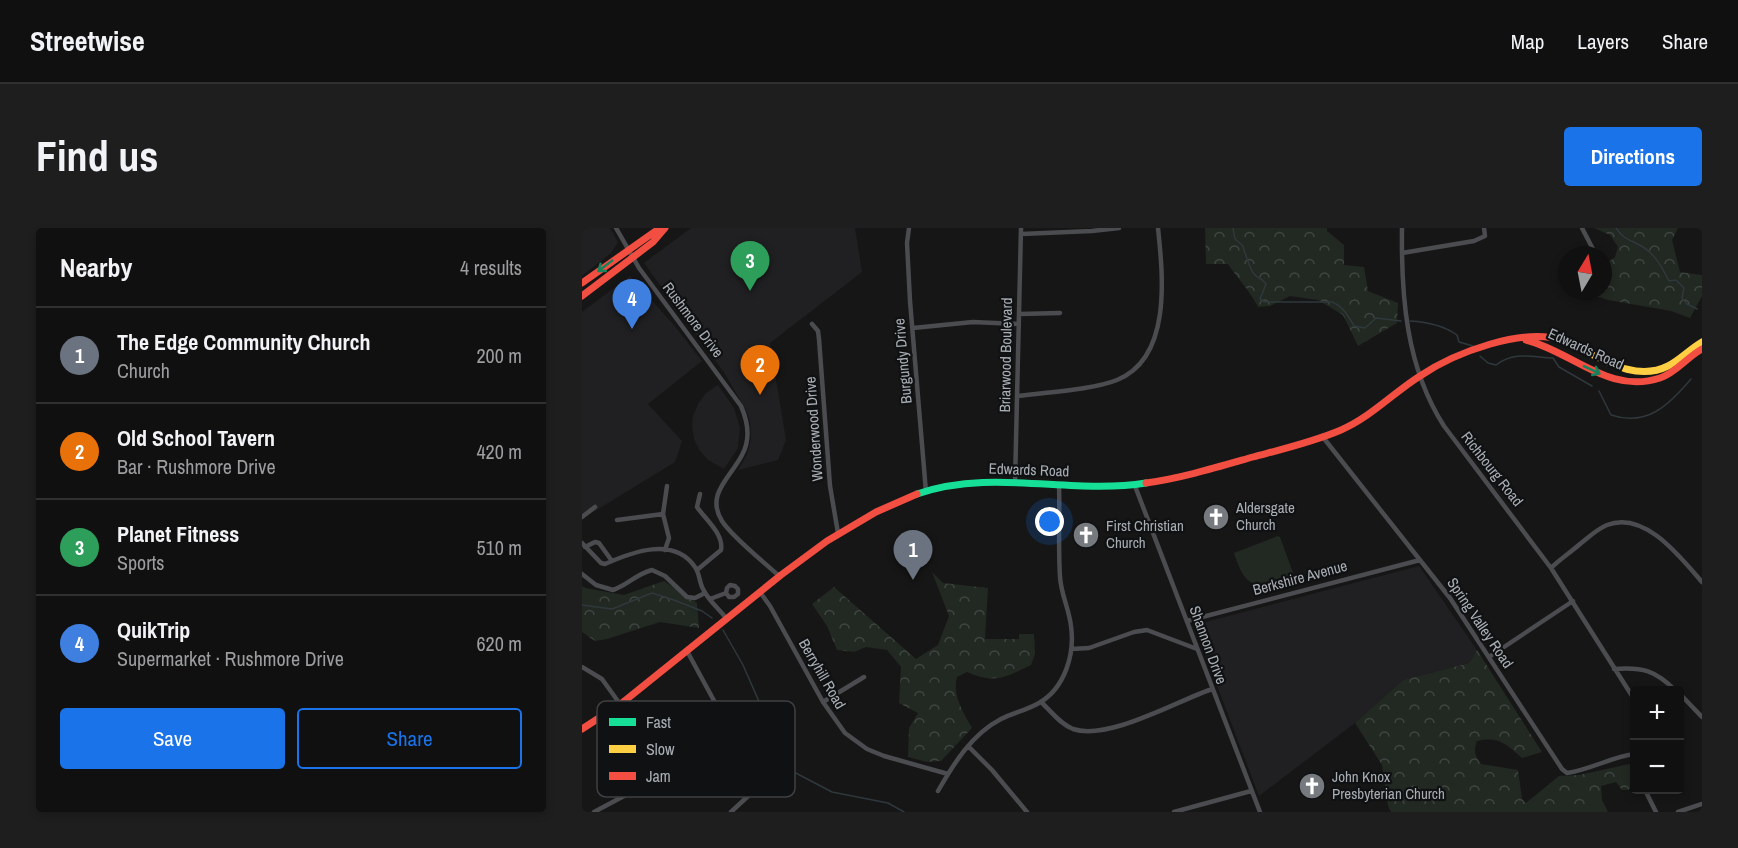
<!DOCTYPE html>
<meta charset="utf-8">
<style>
body{margin:0;font-family:"Archivo Narrow",sans-serif;background:#1e1e1e;color:#f1f3f6}
.controls{position:absolute;right:18px;bottom:18px;display:grid;overflow:hidden;border-radius:6px;box-shadow:0 3px 9px #0003}
.controls button{width:54px;height:54px;display:grid;place-items:center;padding:0;border:0;border-bottom:2px solid #303030;background:#101010;color:#f1f3f6;font:30px sans-serif}
.compass{position:absolute;left:976px;top:18px;width:54px;height:54px;border-radius:50%;background:#101010;box-shadow:0 3px 9px #0003;rotate:10deg}
.you{position:absolute;left:468px;top:294px;width:21px;height:21px;margin:-15px;border:4px solid #fff;border-radius:50%;background:#1a73e8;box-shadow:0 0 0 9px #1a73e833}
.badge{display:grid;place-items:center;width:39px;height:39px;border-radius:50%;background:#1a73e8;color:#fff;font-size:20px;font-weight:700}
.pin{position:absolute;translate:-50% -50px;filter:drop-shadow(0 2px 3px #0008)}
.pin::after{content:'';position:absolute;top:32px;width:21px;height:18px;background:inherit;clip-path:polygon(0 0,100% 0,50% 100%)}
.list{margin:0;padding:0;list-style:none}
h2{display:flex;justify-content:space-between;align-items:center;height:78px;margin:0;padding:0 24px;font-size:26px}
h2 small{font-size:20px;font-weight:400;color:#9c9d9f}
.list li{display:grid;grid-template-columns:39px 1fr auto;gap:18px;align-items:center;box-sizing:border-box;height:96px;padding:0 24px;border-top:2px solid #303030}
.list b{display:block;font-size:22px;white-space:nowrap}
.list p{margin:0;font-size:20px;white-space:nowrap;color:#9c9d9f}
.list em{font-size:20px;font-style:normal;color:#9c9d9f}
.actions{display:flex;gap:12px;padding:18px 24px}
.actions a{flex:1;padding:14px 0;border:2px solid #1a73e8;border-radius:6px;text-align:center;font-size:21px;color:#1a73e8}
.actions .main{background:#1a73e8;color:#fff}
.map{position:relative;flex:none;width:1120px;height:584px;overflow:hidden;border-radius:6px}
header{display:flex;align-items:center;gap:36px;box-sizing:border-box;height:84px;padding:0 30px;background:#101010;border-bottom:2px solid #303030}
header strong{font-size:28px}
nav{display:flex;gap:33px;margin-inline-start:auto;font-size:21px}
.intro{display:flex;align-items:center;justify-content:space-between;box-sizing:border-box;height:144px;padding:0 36px}
h1{margin:0;font-size:42px}
.button{padding:15px 27px;border-radius:6px;background:#1a73e8;color:#fff;font-size:21px;font-weight:700}
main{display:flex;gap:36px;padding:0 36px}
aside{flex:1;background:#101010;border-radius:6px;box-shadow:0 3px 9px #0003}
.map>svg:first-child{display:block}
</style>
<header>
<strong>Streetwise</strong>
<nav><a>Map</a><a>Layers</a><a>Share</a></nav>
</header>
<div class="intro"><h1>Find us</h1><a class="button">Directions</a></div>
<main>
<aside>
<h2>Nearby<small>4 results</small></h2>
<ul class="list">
<li><span class="badge" style="background:#6b7280">1</span><div><b>The Edge Community Church</b><p>Church</p></div><em>200 m</em></li>
<li><span class="badge" style="background:#e8710a">2</span><div><b>Old School Tavern</b><p>Bar · Rushmore Drive</p></div><em>420 m</em></li>
<li><span class="badge" style="background:#2e9e5b">3</span><div><b>Planet Fitness</b><p>Sports</p></div><em>510 m</em></li>
<li><span class="badge" style="background:#3f7fe0">4</span><div><b>QuikTrip</b><p>Supermarket · Rushmore Drive</p></div><em>620 m</em></li>
</ul>
<div class="actions"><a class="main">Save</a><a>Share</a></div>
</aside>
<div class="map">
<svg width="1120" height="584" viewBox="0 0 1120 584">
<defs>
<pattern id="forest-crowns" width="20" height="18" patternUnits="userSpaceOnUse" patternTransform="scale(1.5)"><rect width="20" height="18" fill="#222822"/><path d="M2 6a3 3 0 1 1 6 0M12 15a3 3 0 1 1 6 0" fill="none" stroke="#3f4540"/></pattern>
</defs>
<rect width="100%" height="100%" fill="#161616"/>
<path fill="#202022" d="M0 0H28L36 14 29 25 0 48Z
M109 0H273L280 44 188 115 204 212 196 232 156 242 165 227 169 211 168 193 164 182 143 146 62 35Z
M48 48 91 96 120 133 66 176 100 213 93 234 0 291V84Z
M136 157 152 180 158 200 156 220 142 241 126 232 118 223 112 211 110 199 111 188 116 176 124 165Z
M837 338 895 422 887 435 821 452 773 495 677 568 612 397Z"/>
<path fill="url(#forest-crowns)" d="M623 0H745V3L762 17V37L782 39 786 63 816 75 815 95 776 118 761 87 736 72 708 68 688 78 676 79C668 63 656 51 646 36H624Z
M1012 0H1096L1090 12 1098 44 1120 47V68L1108 90 1089 83 1026 72 999 63H1021V38L1033 29 1036 19 1028 7Z
M350 344 361 355 406 360 403 411H437V406H452L453 426 449 437C422 450 413 456 385 444L375 449C370 467 381 484 390 500L359 533 345 534 326 529 327 500 336 485 317 475 319 439 305 422 284 419 272 424 255 422 245 398 230 376 252 359 334 431 356 417 367 388Z
M82 353 115 375 117 400 78 394 25 411 13 413 0 404V358L3 360 42 367Z
M895 422 960 524 940 530C924 516 917 508 895 513 891 523 893 528 899 536L936 542 940 571 944 575 977 548 997 547 1052 535V557L1046 562H1040L1034 554 1019 558 1020 572 1026 584H809L806 578 800 537 773 495 821 452 887 435Z"/>
<path fill="#222822" d="M696 308 698 309 714 353C678 358 665 367 652 325Z"/>
<g fill="none" stroke-linecap="round" stroke-linejoin="round">
<path stroke="#2f383c" stroke-width="1.5" d="M651 0 653 11 661 18C662 23 669 43 672 46 676 51 681 50 684 56L678 71 683 74H750C761 78 767 89 772 98L783 100 794 90 819 93
M1034 0C1043 13 1048 11 1061 19 1073 26 1081 41 1087 53L1094 52 1102 60 1100 70 1105 76 1115 81
M828 93C845 94 861 97 875 107L877 114 891 118
M898 128 906 135 914 137C932 123 950 129 971 130L977 139 1010 158
M1017 163 1029 187C1065 199 1087 177 1109 151
M0 377 30 381 70 365 92 372 120 383 130 390
M141 402 161 437 200 526 210 543 250 564 306 575 322 584"/>
<path stroke="#4b4c4f" stroke-width="4.5" d="M34 0 57 40 159 178C166 194 169 211 160 227 149 249 123 266 140 293 150 309 182 334 197 348
M327 0 325 15 328 73 344 264
M820 0C819 68 824 139 862 198L969 340 1052 471
M1000 0 1014 27
M439 6 510 3 537 0
M820 25 892 13 903 8 902 0
M437 86 478 85
M230 96 236 103 237 111 248 258 256 305
M331 100 391 94 437 96
M436 168C464 164 510 162 535 152 590 130 581 48 576 0
M740 208 868 370 980 541 985 545C1008 542 1029 529 1052 526
M433 255 439 0
M553 258 678 584
M0 289 13 279
M35 292 81 286
M0 315 19 335 23 336C50 324 92 308 113 339 118 346 117 354 121 361 126 372 137 381 144 390
M3 319 13 314 17 315 30 333
M83 322 87 310 81 286 85 258
M969 340C978 331 989 324 998 316 1007 309 1015 301 1025 297 1063 282 1099 330 1120 354
M115 342 139 322C142 306 123 291 115 279L118 266
M0 346 14 357 31 362C46 357 54 346 70 342L83 348 105 369 113 370 123 365
M178 364 188 378 241 474 263 505 285 521 302 528 366 546
M128 371 144 365 145 360 148 357 153 358 156 361V366L152 369H147L144 365
M605 393 838 332
M489 421 507 420 552 404 565 402 615 421
M105 423 173 548 177 558 149 584
M907 429 991 373
M0 439 20 451 38 476
M1032 441C1061 439 1073 442 1094 463
M1098 466 1120 489
M241 474 282 449
M459 474C469 483 478 496 491 501 526 513 595 473 630 461
M386 518 410 542 445 584
M1063 562 1074 584
M356 563C372 535 390 506 419 491 431 485 445 482 457 475 483 460 493 426 489 398 487 381 479 366 478 349 476 318 478 287 477 257
M12 584 57 560 143 495
M592 584 669 563
M1096 584 1120 576"/>
<path stroke="#16e098" stroke-width="7" d="M335 266C411 240 488 267 564 255"/>
<path stroke="#ffcf43" stroke-width="7" d="M982 113C1014 126 1050 156 1086 138 1098 132 1108 121 1120 114"/>
<path stroke="#f24e42" stroke-width="7" d="M0 55 78 0
M0 68 71 14 83 0
M944 112C991 124 1027 167 1078 150 1094 145 1105 129 1120 121
M564 255C600 250 636 239 671 229 701 221 731 214 759 202 789 189 811 165 838 148 872 125 942 98 982 113
M0 501 40 475 199 347 245 313 294 284 335 266"/>
</g>
<defs><path id="oneway-shaft" d="M-6 0H5M1.5-3L5.5 0L1.5 3" fill="none" stroke-width="1.6" stroke-linecap="round" stroke-linejoin="round" transform="scale(1.5)"/></defs>
<g stroke="#13835c">
<use href="#oneway-shaft" transform="translate(23 38) rotate(143)"/>
<use href="#oneway-shaft" transform="translate(1010 142) rotate(25)"/>
</g>
<defs>
<symbol id="church-disc" viewBox="-11 -11 22 22"><circle r="9.5" fill="#76797d" stroke="#101112"/><path d="M-1.2-6h2.4v3.5h3.3v2.4h-3.3V6h-2.4V-.1h-3.3v-2.4h3.3Z" fill="#fff"/></symbol>
</defs>
<g fill-rule="evenodd">
<use href="#church-disc" x="619" y="274" width="30" height="30"/>
<use href="#church-disc" x="489" y="292" width="30" height="30"/>
<use href="#church-disc" x="715" y="543" width="30" height="30"/>
</g>
<g text-anchor="middle" stroke-width="4.5" stroke-linejoin="round" paint-order="stroke">
<g font-size="15" fill="#a9aeb5" stroke="#101112">
<text transform="translate(111 92) rotate(53)" y="5">Rushmore Drive</text>
<text transform="translate(1004 121) rotate(24)" y="5">Edwards Road</text>
<text transform="translate(424 127) rotate(-89)" y="5">Briarwood Boulevard</text>
<text transform="translate(321 133) rotate(-95)" y="5">Burgundy Drive</text>
<text transform="translate(232 201) rotate(-94)" y="5">Wonderwood Drive</text>
<text transform="translate(910 241) rotate(52)" y="5">Richbourg Road</text>
<text transform="translate(447 242) rotate(2)" y="5">Edwards Road</text>
<text transform="translate(718 350) rotate(-15)" y="5">Berkshire Avenue</text>
<text transform="translate(898 395) rotate(56)" y="5">Spring Valley Road</text>
<text transform="translate(626 417) rotate(70)" y="5">Shannon Drive</text>
<text transform="translate(240 446) rotate(60)" y="5">Berryhill Road</text>
</g>
<g font-size="15" fill="#a9aeb5" stroke="#101112" text-anchor="start">
<text x="654" y="285">Aldersgate<tspan x="654" dy="17">Church</tspan></text>
<text x="524" y="303">First Christian<tspan x="524" dy="17">Church</tspan></text>
<text x="750" y="554">John Knox<tspan x="750" dy="17">Presbyterian Church</tspan></text>
</g>
</g>
<rect x="15" y="473" width="198" height="96" rx="9" fill="#101112" stroke="#3e4043" stroke-width="1.5"/>
<rect x="27" y="490" width="27" height="8" fill="#16e098"/>
<rect x="27" y="517" width="27" height="8" fill="#ffcf43"/>
<rect x="27" y="544" width="27" height="8" fill="#f24e42"/>
<g font-size="16" fill="#a9aeb5">
<text x="64" y="500">Fast</text>
<text x="64" y="527">Slow</text>
<text x="64" y="554">Jam</text>
</g>
</svg>
<div class="controls">
<button>+</button>
<button>−</button>
</div>
<svg class="compass" viewBox="-18 -18 36 36"><path d="M0-13l5 13h-10z" fill="#e53935"/><path d="M0 13l5-13h-10z" fill="#9c9d9f"/></svg>
<div class="you"></div>
<div class="pin badge" style="left:331px;top:352px;background:#6b7280">1</div>
<div class="pin badge" style="left:178px;top:167px;background:#e8710a">2</div>
<div class="pin badge" style="left:168px;top:63px;background:#2e9e5b">3</div>
<div class="pin badge" style="left:50px;top:101px;background:#3f7fe0">4</div>
</div>
</main>
